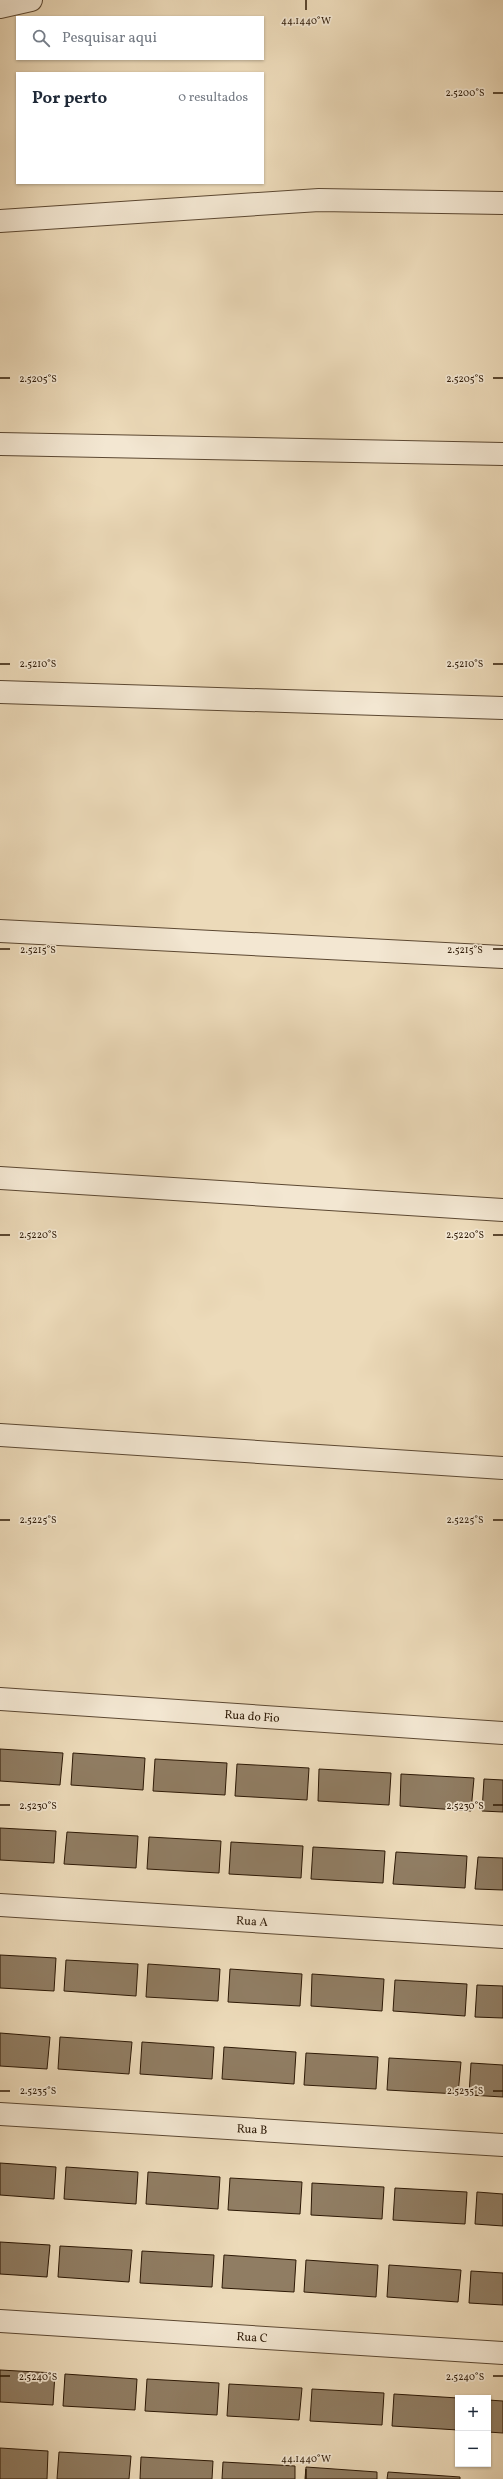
<!DOCTYPE html>
<html lang="pt">
<meta charset="utf-8">
<style>
body{margin:0;font-family:Vollkorn,serif;background:#f6f6f7;color:#1f2937}
.controls{position:absolute;right:12px;bottom:12px;display:grid;overflow:hidden;border-radius:0px;box-shadow:0 1px 3px #0004}
.controls button{width:36px;height:36px;display:grid;place-items:center;padding:0;border:0;border-bottom:1px solid #e0e1e3;background:#fff;color:#1f2937;font:20px sans-serif}
.list{margin:0;padding:0;list-style:none}
h2{display:flex;justify-content:space-between;align-items:center;height:52px;margin:0;padding:0 16px;font-size:17px}
h2 small{font-size:13px;font-weight:400;color:#747a83}
.icon{flex:none;width:22px;height:22px;fill:none;stroke:currentColor;stroke-width:2;stroke-linecap:round;stroke-linejoin:round}
.map{position:relative;flex:none;width:503px;height:2479px;overflow:hidden}
.search{position:absolute;background:#fff;box-shadow:0 1px 3px #0004;left:16px;top:16px;width:248px;height:44px;display:flex;align-items:center;gap:10px;box-sizing:border-box;padding:0 14px;border-radius:0px;color:#747a83;font-size:15px}
.panel{position:absolute;background:#fff;box-shadow:0 1px 3px #0004;left:16px;top:72px;width:248px;height:112px;border-radius:0px}
.map>svg:first-child{display:block}
</style>
<div class="map">
<svg width="503" height="2479" viewBox="0 0 503 2479">
<rect width="100%" height="100%" fill="#ecdab9"/>
<filter id="stains"><feTurbulence type="fractalNoise" baseFrequency=".005" numOctaves="4"/><feColorMatrix values="0 0 0 0 .2 0 0 0 0 .09 0 0 0 0 .02 0 0 0 .5 -.17"/></filter>
<radialGradient id="worn" r=".72"><stop offset=".6" stop-color="#630" stop-opacity="0"/><stop offset="1" stop-color="#630" stop-opacity=".3"/></radialGradient>
<path fill="#907d63" stroke="#2c1805" d="M0 1749 63 1753 60 1785 0 1781Z
M73 1753 145 1758 143 1790 71 1785Z
M155 1759 227 1763 225 1795 153 1791Z
M237 1764 309 1768 307 1800 235 1796Z
M319 1769 391 1773 389 1805 318 1801Z
M401 1774 474 1778 471 1811 400 1806Z
M484 1779 503 1780V1812L482 1811Z
M0 1828 56 1831 54 1863 0 1860Z
M67 1832 138 1836 136 1868 64 1864Z
M149 1837 221 1841 219 1873 147 1869Z
M231 1842 303 1846 301 1878 229 1874Z
M313 1847 385 1851 383 1883 311 1879Z
M396 1852 467 1856 465 1888 393 1884Z
M478 1857 503 1858V1890L475 1889Z
M0 1955 56 1958 54 1991 0 1988Z
M66 1960 138 1964 136 1996 64 1991Z
M148 1964 220 1969 218 2001 146 1997Z
M230 1969 302 1974 300 2006 228 2002Z
M312 1974 384 1979 382 2011 311 2006Z
M395 1980 467 1984 465 2016 393 2011Z
M477 1985 503 1986V2018L475 2017Z
M0 2033 50 2037 47 2069 0 2066Z
M60 2037 132 2042 129 2074 58 2069Z
M142 2042 214 2047 212 2079 140 2074Z
M224 2047 296 2052 294 2084 222 2079Z
M306 2053 378 2057 376 2089 304 2085Z
M389 2058 461 2062 458 2094 387 2090Z
M471 2063 503 2065V2097L469 2095Z
M0 2163 56 2167 54 2199 0 2195Z
M66 2167 138 2172 136 2204 64 2199Z
M148 2172 220 2177 218 2209 146 2204Z
M230 2178 302 2182 300 2214 228 2210Z
M312 2183 384 2187 382 2219 311 2215Z
M395 2188 467 2192 465 2224 393 2220Z
M477 2192 503 2194V2226L475 2224Z
M0 2242 50 2245 47 2277 0 2274Z
M60 2246 132 2250 129 2282 58 2277Z
M142 2251 214 2255 212 2287 140 2283Z
M224 2255 296 2260 294 2292 222 2288Z
M306 2260 378 2265 376 2297 304 2292Z
M389 2265 461 2270 458 2302 387 2297Z
M471 2271 503 2273V2305L469 2303Z
M0 2370 55 2373 53 2405 0 2402Z
M65 2374 137 2379 135 2410 63 2406Z
M147 2379 219 2383 217 2415 145 2411Z
M229 2384 302 2388 299 2420 227 2416Z
M312 2389 384 2393 382 2425 310 2421Z
M394 2394 458 2398V2430L392 2426Z
M488 2400 503 2401V2433L488 2432Z
M0 2448 48 2451 47 2479H0Z
M59 2452 131 2456 129 2479H57Z
M141 2457 213 2461 212 2479H140Z
M223 2462 295 2466V2479H222Z
M306 2467 377 2472V2479H305Z
M388 2472 460 2477V2479H387Z"/>
<g fill="none" stroke-linecap="round" stroke-linejoin="round">
<defs>
<path id="minor" d="M0 7 31 0
M0 221 319 200 503 203
M0 444 503 454
M0 692 503 708
M0 931 503 957
M0 1178 503 1210
M0 1435 503 1468
M0 1699 503 1733
M0 1905 503 1937
M0 2114 503 2145
M0 2321 503 2353"/>
</defs>
<use href="#minor" stroke="#5c4832" stroke-width="24"/>
<use href="#minor" stroke="#f3e7d2" stroke-width="22"/>
</g>
<path fill="none" stroke="#2c1805" stroke-width="1.5" d="M306 0V10M493 93H503M0 378H10M493 378H503M0 664H10M493 664H503M0 949H10M493 949H503M0 1235H10M493 1235H503M0 1520H10M493 1520H503M0 1805H10M493 1805H503M0 2091H10M493 2091H503M0 2376H10M493 2376H503M306 2469V2479"/>
<g text-anchor="middle" stroke-width="3.5" stroke-linejoin="round" paint-order="stroke">
<g font-size="12" fill="#2c1805" stroke="#f3e7d2">
<text transform="translate(252 1716) rotate(4)" y="4">Rua do Fio</text>
<text transform="translate(252 1921) rotate(4)" y="4">Rua A</text>
<text transform="translate(252 2129) rotate(3)" y="4">Rua B</text>
<text transform="translate(252 2337) rotate(4)" y="4">Rua C</text>
</g>
</g>
<g font-size="10" text-anchor="middle" fill="#2c1805" stroke="#f3e7d2" stroke-width="3.5" stroke-linejoin="round" paint-order="stroke">
<text x="306" y="24">44.1440°W</text>
<text x="465" y="96">2.5200°S</text>
<text x="38" y="382">2.5205°S</text>
<text x="465" y="382">2.5205°S</text>
<text x="38" y="667">2.5210°S</text>
<text x="465" y="667">2.5210°S</text>
<text x="38" y="953">2.5215°S</text>
<text x="465" y="953">2.5215°S</text>
<text x="38" y="1238">2.5220°S</text>
<text x="465" y="1238">2.5220°S</text>
<text x="38" y="1523">2.5225°S</text>
<text x="465" y="1523">2.5225°S</text>
<text x="38" y="1809">2.5230°S</text>
<text x="465" y="1809">2.5230°S</text>
<text x="38" y="2094">2.5235°S</text>
<text x="465" y="2094">2.5235°S</text>
<text x="38" y="2380">2.5240°S</text>
<text x="465" y="2380">2.5240°S</text>
<text x="306" y="2462">44.1440°W</text>
</g>
<rect width="100%" height="100%" filter="url(#stains)"/>
<rect width="100%" height="100%" fill="url(#worn)"/>
</svg>
<div class="controls">
<button>+</button>
<button>−</button>
</div>
<div class="search"><svg class="icon" aria-label="search" viewBox="0 0 24 24"><circle cx="10" cy="10" r="6"/><path d="M15 15l6 6"/></svg>Pesquisar aqui</div>
<section class="panel">
<h2>Por perto<small>0 resultados</small></h2>
<ul class="list">
</ul>
</section>
</div>
